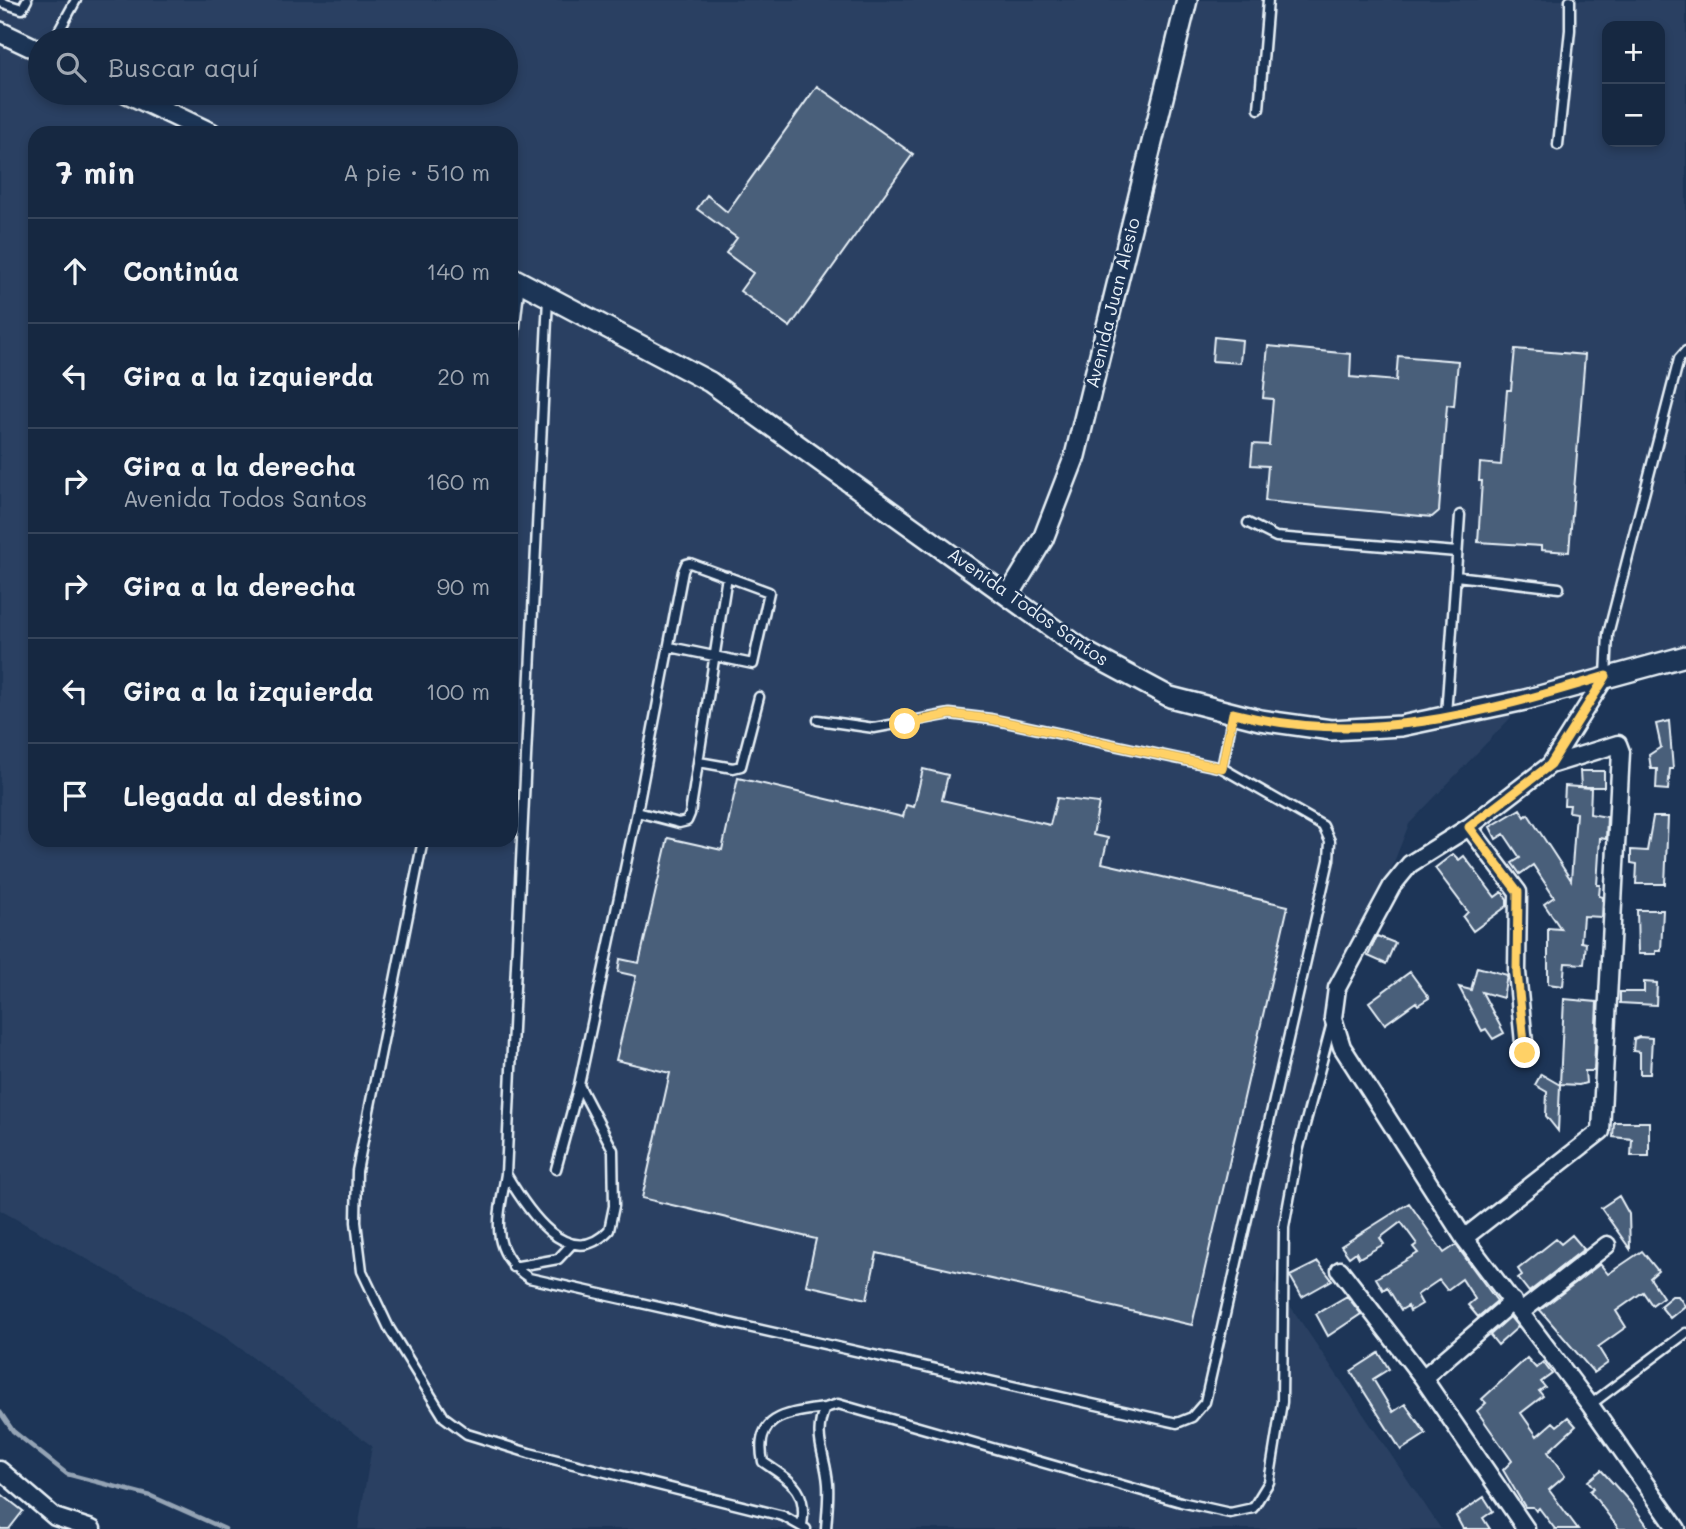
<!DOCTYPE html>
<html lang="es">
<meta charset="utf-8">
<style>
body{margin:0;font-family:Mali,sans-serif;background:#23344c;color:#f1f3f6}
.controls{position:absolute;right:21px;top:21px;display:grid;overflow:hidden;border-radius:14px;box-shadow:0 4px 10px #0003}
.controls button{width:63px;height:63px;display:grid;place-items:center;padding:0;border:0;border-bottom:2px solid #35445a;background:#162841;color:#f1f3f6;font:35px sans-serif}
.stop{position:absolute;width:21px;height:21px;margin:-16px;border:5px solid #ffd166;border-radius:50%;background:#fff}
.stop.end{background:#ffd166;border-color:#fff;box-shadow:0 2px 7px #0008}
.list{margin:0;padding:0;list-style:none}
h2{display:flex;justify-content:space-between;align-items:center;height:91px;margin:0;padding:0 28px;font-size:30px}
h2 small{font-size:23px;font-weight:400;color:#9ea6b1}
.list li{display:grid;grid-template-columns:46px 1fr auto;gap:21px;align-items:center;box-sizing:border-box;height:105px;padding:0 28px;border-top:2px solid #35445a}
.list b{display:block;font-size:26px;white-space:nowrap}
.list p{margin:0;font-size:23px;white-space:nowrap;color:#9ea6b1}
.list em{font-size:23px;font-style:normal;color:#9ea6b1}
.icon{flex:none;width:38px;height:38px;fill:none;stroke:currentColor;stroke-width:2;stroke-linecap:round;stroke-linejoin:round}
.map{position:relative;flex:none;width:1686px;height:1529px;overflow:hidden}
.search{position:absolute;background:#162841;box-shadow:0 4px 10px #0003;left:28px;top:28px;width:490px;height:77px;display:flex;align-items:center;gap:18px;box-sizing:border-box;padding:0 24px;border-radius:38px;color:#9ea6b1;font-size:26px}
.panel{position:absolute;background:#162841;box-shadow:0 4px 10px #0003;left:28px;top:126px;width:490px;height:721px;border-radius:21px}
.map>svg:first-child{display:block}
</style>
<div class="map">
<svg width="1686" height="1529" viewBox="0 0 1686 1529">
<rect width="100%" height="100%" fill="#1d3557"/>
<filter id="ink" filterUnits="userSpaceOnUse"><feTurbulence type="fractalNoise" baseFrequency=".0143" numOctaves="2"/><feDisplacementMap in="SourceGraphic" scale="14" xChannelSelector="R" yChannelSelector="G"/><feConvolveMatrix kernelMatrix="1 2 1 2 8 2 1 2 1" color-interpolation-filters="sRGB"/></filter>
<g filter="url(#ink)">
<path fill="#2a4162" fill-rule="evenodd" d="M0 0H1686V653L1539 688 1409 824 1336 1008 1274 1282 1441 1529H358L372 1446 225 1337 0 1210ZM1607 26H1660V142H1607ZM40 40H506V93H40ZM35 133H511V840H35Z"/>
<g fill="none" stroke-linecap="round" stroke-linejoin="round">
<path stroke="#95a4b5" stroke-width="4.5" d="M0 1412 13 1431 67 1474 151 1496 225 1529"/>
</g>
<path fill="#495e7a" stroke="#e8f1f8" stroke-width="2" d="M817 86 913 154 790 327 740 291 753 273 726 253 737 238 697 209 707 195 727 212Z
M1214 337 1242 340 1240 363 1212 361Z
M1268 346 1351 354 1350 377 1396 381 1398 356 1458 361 1454 406 1447 405 1439 511 1432 517 1421 516 1265 501 1268 466 1251 465 1253 444 1269 445 1273 399 1263 398Z
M1515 349 1585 355 1569 552 1541 550V546L1478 542 1482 481H1479L1480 463 1501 465 1507 390H1511Z
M1669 721 1673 769H1670L1668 790 1656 789 1657 769H1651L1649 755 1661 747 1656 724Z
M923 769 948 775 942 800 1050 825 1057 798 1099 803 1093 835 1108 838 1102 863 1288 906 1192 1325 877 1253 867 1299 806 1285 816 1239 642 1198 670 1073 616 1060 636 976 618 972 620 959 639 963 668 838 722 850 738 778 903 817 906 805 914 807Z
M1580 771H1604V787H1581Z
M1565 786 1591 788 1590 814 1607 817 1606 839 1600 838 1597 885H1600L1599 896 1603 897 1602 917 1583 916 1581 942 1586 943 1584 964 1565 963 1563 986 1548 984V928L1561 929 1544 904 1554 897 1533 865 1520 874 1512 863 1520 858 1504 834 1496 839 1490 827 1520 809 1525 817 1528 814 1571 880 1576 813 1569 812 1570 805H1564Z
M1653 817H1668L1665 884H1636L1637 864 1631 863V850L1647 851Z
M1453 854 1459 860 1464 856 1495 897 1502 892 1507 899V906L1473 931 1463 917 1468 912 1435 868Z
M1637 910H1663L1661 951H1656V954H1638Z
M1377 936 1395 943 1386 964 1368 956Z
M1477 967 1507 975 1503 998 1482 992 1504 1033 1493 1039 1486 1029 1482 1031 1459 987 1471 990Z
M1410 972 1429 998 1418 1005 1416 1002 1385 1024 1369 1002Z
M1644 982 1657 983 1656 1005 1620 1003V992H1644Z
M1564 999 1597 1002 1594 1071H1585L1586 1083 1579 1085 1560 1084Z
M1639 1037 1652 1038 1650 1074H1640V1052L1633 1051 1634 1039Z
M1541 1074 1560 1085 1558 1131 1546 1116 1547 1092 1535 1085Z
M1614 1122H1649V1156H1631L1632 1139 1613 1137Z
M1619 1196 1629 1214 1630 1249 1601 1208Z
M1409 1203 1444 1253 1456 1245 1497 1301 1478 1317 1468 1305 1475 1299 1462 1279 1447 1290 1439 1280 1417 1295 1422 1304 1410 1311 1408 1306 1401 1310 1387 1287 1383 1290 1376 1278 1418 1253 1413 1247 1417 1244 1401 1222 1380 1238 1384 1244 1359 1258 1356 1252 1349 1257 1341 1246Z
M1572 1235 1584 1249 1529 1292 1518 1278 1522 1275 1518 1269 1556 1239 1561 1244Z
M1642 1251 1658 1271 1650 1278 1663 1297 1652 1305 1643 1292 1616 1311 1626 1327 1598 1347 1608 1363 1594 1373 1540 1310 1600 1264 1608 1274Z
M1318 1262 1332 1280 1302 1297 1290 1276Z
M1347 1296 1361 1314 1328 1336 1316 1314Z
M1672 1296H1678L1685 1306 1670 1318 1660 1306Z
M1510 1317 1518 1327 1498 1345 1490 1335Z
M1379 1353 1389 1369 1373 1379 1393 1412 1405 1404 1426 1434 1401 1450 1351 1371Z
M1527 1358 1536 1368 1543 1362 1552 1374 1541 1382 1545 1387 1539 1391 1543 1396 1521 1413 1537 1436 1553 1422 1557 1426 1568 1417 1576 1426 1548 1452 1565 1476 1549 1490 1578 1529H1555L1539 1508 1536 1511 1533 1507H1525L1503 1470 1512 1461 1477 1411 1486 1403 1482 1399Z
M1601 1470 1629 1501 1650 1529H1619L1590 1491 1594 1488 1588 1481Z
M0 1493 23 1511 9 1529H0Z
M1484 1497 1493 1511 1483 1518 1490 1529H1463L1456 1516Z"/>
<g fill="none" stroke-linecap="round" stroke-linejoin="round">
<defs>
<path id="service" d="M0 2 22 9 27 0
M54 40 76 0
M1259 109 1268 0
M1558 145 1570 30V0
M548 298 506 1174C499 1217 487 1250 529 1278L1177 1423 1192 1417 1205 1402 1329 860 1330 841 1323 826 1222 768 991 719 950 714 874 728 818 720
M511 361 520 282
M1248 523 1276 537 1457 552
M1456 576 1559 588
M1606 676 1608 634 1679 359 1686 351
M1446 715 1460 515
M699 762 733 768 741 766 759 697
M1222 768 1233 713
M637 812 679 823 687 821 690 814 727 576
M423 840 357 1171 356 1222 362 1271 389 1328 444 1417 467 1434 529 1453 783 1516 806 1529
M556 1169 579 1085
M506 1174C526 1208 568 1274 609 1230L614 1206 613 1150 579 1085 637 812 683 571 686 564 690 563 769 592 753 664 670 647
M513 1267 558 1259 571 1245
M1590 1405 1686 1333
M802 1525C808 1488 790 1481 763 1462 753 1415 788 1413 825 1408
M826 1529C827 1514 829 1499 828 1484 826 1455 812 1437 825 1408L838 1404 1181 1502 1230 1513 1253 1508 1269 1482 1282 1402 1284 1227 1298 1151 1332 1023"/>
<path id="minor" d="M1550 765 1606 676
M1469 827 1518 892 1517 972 1525 1053
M1464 1238 1601 1131 1621 752 1618 744 1550 765 1469 827 1410 864 1392 886 1337 988 1333 1018 1342 1047 1464 1238 1590 1405 1677 1529
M1340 1270 1423 1378
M1513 1301 1423 1378 1526 1529
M1521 1312 1607 1245
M0 1470 55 1517 92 1529"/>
<path id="tertiary" d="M0 32 40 51
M127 93 211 133
M511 277 710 382 1086 652 1170 697 1260 720 1331 730 1401 726 1525 700 1686 656
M1009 595 1043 539 1075 456 1187 0"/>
</defs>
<use href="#service" stroke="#e8f1f8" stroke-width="13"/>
<use href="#minor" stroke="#e8f1f8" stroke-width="21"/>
<use href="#tertiary" stroke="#e8f1f8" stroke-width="24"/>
<use href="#service" stroke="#1d3557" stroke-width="8"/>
<use href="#minor" stroke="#1d3557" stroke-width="16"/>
<use href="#tertiary" stroke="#1d3557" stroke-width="19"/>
</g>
</g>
<g fill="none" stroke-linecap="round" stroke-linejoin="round" filter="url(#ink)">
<path stroke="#ffd166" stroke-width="9" d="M905 724 950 714 991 719 1222 768 1233 713C1364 747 1480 714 1606 676L1550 765 1469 827 1518 892 1517 972 1525 1053"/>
</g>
<g text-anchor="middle" stroke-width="5" stroke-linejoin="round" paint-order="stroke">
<g font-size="18" fill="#e8f1f8" stroke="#1d3557">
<text transform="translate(1113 303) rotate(-76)" y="6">Avenida Juan Alesio</text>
<text transform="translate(1028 607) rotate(35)" y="6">Avenida Todos Santos</text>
</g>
</g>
</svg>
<div class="controls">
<button>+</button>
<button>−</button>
</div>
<div class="stop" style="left:905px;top:724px"></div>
<div class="stop end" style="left:1525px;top:1053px"></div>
<div class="search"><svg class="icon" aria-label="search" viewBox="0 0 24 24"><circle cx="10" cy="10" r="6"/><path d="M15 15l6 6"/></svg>Buscar aquí</div>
<section class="panel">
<h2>7 min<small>A pie · 510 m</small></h2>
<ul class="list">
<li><svg class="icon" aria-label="ahead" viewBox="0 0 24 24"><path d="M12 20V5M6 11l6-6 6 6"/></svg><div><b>Continúa</b></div><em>140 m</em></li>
<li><svg class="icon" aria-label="left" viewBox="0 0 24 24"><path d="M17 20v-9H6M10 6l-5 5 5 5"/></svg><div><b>Gira a la izquierda</b></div><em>20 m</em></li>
<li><svg class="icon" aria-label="right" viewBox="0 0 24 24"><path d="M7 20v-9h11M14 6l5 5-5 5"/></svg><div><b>Gira a la derecha</b><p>Avenida Todos Santos</p></div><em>160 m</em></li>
<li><svg class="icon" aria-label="right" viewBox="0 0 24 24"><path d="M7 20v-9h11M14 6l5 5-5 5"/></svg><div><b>Gira a la derecha</b></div><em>90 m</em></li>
<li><svg class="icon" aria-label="left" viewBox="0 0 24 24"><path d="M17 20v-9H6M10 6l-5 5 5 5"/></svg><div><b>Gira a la izquierda</b></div><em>100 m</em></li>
<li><svg class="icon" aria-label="arrive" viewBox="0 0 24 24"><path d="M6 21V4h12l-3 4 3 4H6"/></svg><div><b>Llegada al destino</b></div></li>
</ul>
</section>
</div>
